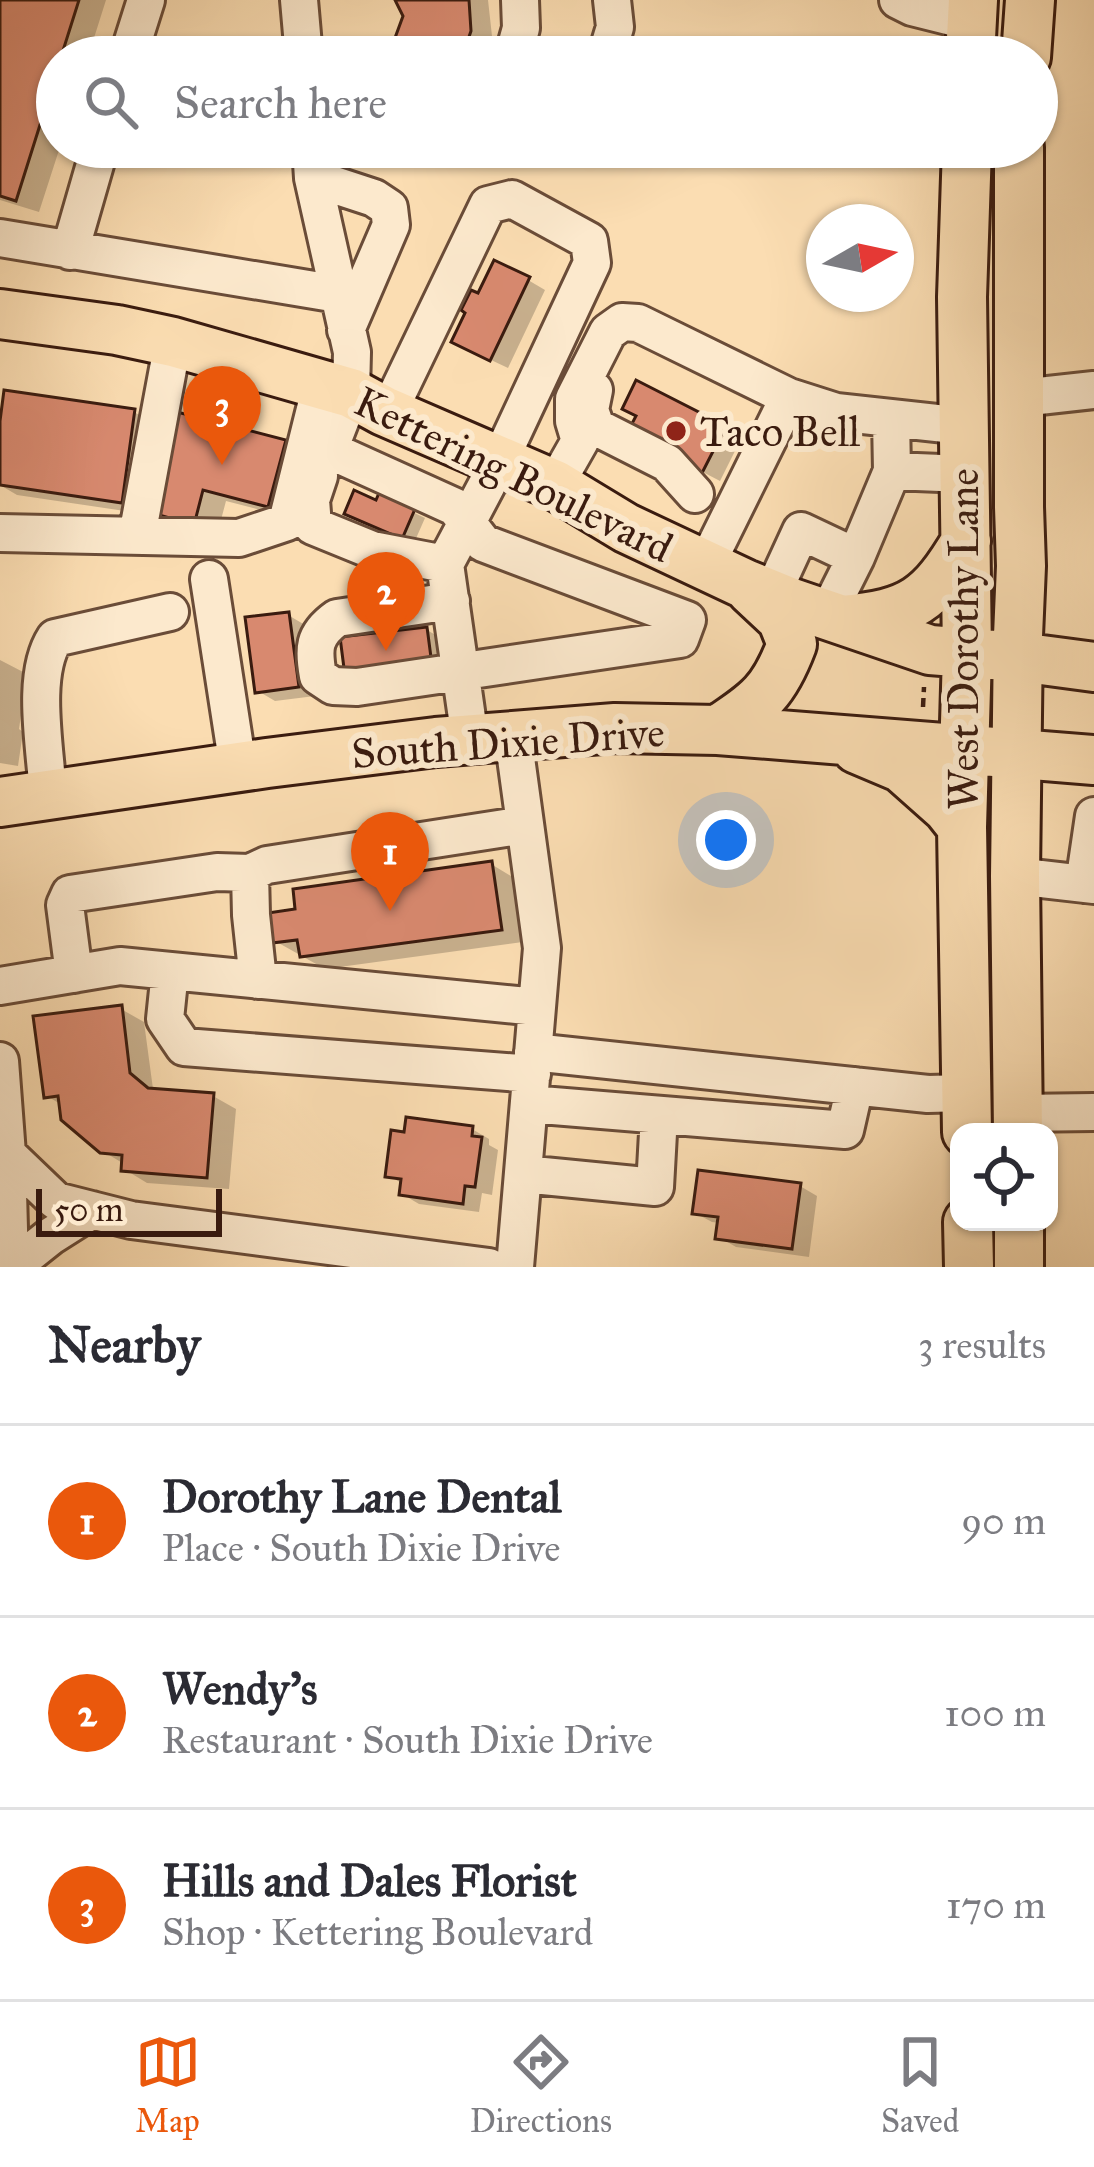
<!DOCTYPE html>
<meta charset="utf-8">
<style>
body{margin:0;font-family:"IM FELL Great Primer",serif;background:#f7f7f7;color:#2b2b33}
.controls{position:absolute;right:36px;bottom:36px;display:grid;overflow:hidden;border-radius:24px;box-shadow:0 3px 9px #0004}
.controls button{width:108px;height:108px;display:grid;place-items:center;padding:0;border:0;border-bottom:3px solid #e1e1e2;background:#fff;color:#2b2b33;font:60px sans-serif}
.compass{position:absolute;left:806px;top:204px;width:108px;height:108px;border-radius:50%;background:#fff;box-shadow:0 3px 9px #0004;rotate:81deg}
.scale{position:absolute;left:36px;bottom:30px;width:186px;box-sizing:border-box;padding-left:12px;border:6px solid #3a1b0f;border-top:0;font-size:33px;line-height:42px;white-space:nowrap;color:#3a1b0f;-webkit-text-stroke:9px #fce9cd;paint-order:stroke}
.you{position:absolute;left:726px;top:840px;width:42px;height:42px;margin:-30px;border:9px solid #fff;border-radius:50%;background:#1a73e8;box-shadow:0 0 0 18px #1a73e833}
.badge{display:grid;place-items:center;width:78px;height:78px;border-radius:50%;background:#ea580c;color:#fff;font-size:39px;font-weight:700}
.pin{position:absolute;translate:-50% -99px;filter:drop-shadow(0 3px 6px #0008)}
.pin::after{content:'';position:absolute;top:63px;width:42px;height:36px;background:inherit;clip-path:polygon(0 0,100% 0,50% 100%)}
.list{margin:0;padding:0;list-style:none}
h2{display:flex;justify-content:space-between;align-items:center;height:156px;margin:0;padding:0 48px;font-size:51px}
h2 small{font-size:39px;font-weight:400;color:#7c7c81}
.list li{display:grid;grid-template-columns:78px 1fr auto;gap:36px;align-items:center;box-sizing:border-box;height:192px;padding:0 48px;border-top:3px solid #e1e1e2}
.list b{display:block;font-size:45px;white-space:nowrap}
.list p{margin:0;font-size:39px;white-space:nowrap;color:#7c7c81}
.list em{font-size:39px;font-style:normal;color:#7c7c81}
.icon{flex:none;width:66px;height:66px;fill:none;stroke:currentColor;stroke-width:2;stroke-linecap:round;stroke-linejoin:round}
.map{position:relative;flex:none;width:1094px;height:1267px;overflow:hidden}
.search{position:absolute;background:#fff;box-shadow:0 3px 9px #0004;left:36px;right:36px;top:36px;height:132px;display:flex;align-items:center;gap:30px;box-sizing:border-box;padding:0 42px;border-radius:66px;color:#7c7c81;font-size:45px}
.sheet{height:732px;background:#fff}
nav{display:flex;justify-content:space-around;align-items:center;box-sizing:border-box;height:168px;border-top:3px solid #e1e1e2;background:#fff;font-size:33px;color:#7c7c81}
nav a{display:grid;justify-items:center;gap:6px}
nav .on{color:#ea580c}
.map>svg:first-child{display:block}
</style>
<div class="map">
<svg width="1094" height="1267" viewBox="0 0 1094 1267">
<rect width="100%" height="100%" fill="#fbddb2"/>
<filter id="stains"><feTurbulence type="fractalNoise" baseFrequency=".00167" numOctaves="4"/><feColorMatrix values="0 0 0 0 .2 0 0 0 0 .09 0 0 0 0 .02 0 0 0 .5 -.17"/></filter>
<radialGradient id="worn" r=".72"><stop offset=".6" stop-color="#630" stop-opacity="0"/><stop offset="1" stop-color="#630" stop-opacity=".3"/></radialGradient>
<path fill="#0003" d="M0 0H106L88 57H57V147H60L39 212 0 200Z
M398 0H488L493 45 489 57H391L406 16Z
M405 147H456L449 168Z
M528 280 545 290 508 368 472 351 480 297Z
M637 384 741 439 720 481 647 443 639 415Z
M134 412 157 425 145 514 17 495 0 485V442Z
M284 443 307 456 291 518 226 501 217 535 178 525 155 512Z
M381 497 425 518 414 543 358 518 378 504Z
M288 615 305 625 315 696 275 701 258 691Z
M427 630 444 640 448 674 365 685Z
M0 660 27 674 19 729 23 732 18 766 0 763Z
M491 864 514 878 523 942 325 969 275 941Z
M121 1009 144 1022 153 1089 213 1096 236 1109 229 1189 147 1183 124 1169V1164L101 1150 62 1105 47 1096Z
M472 1129 489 1139V1145L498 1150 492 1195 482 1193 479 1212 419 1204 402 1194 403 1184 388 1175Z
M800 1186 817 1196 809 1257 736 1247 719 1237 720 1223 712 1222 695 1213Z"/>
<path fill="#d8896f" stroke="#3a1b0f" stroke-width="3" d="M0 0H79L61 57H57V71L16 201 0 196Z
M395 0H469L471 31 462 57H388L403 16Z
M401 147H429L425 157Z
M494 260 530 277 490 361 451 342 465 313 461 310 471 290 478 293Z
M636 380 726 426 702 473 626 435 636 416 622 409Z
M4 390 135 409 122 503 0 485V421Z
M177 412 286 440 268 507 203 490 194 525 152 513Z
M354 490 376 500 379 493 415 509 402 539 344 514Z
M289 612 299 687 255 693 245 617Z
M427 627 432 665 345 676 340 637Z
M492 861 502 930 300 957 297 940 272 943 268 913 295 909 293 889Z
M122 1005 130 1073 148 1088 214 1093 207 1178 121 1171 122 1155 100 1153 61 1120 58 1096 44 1098 33 1016Z
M406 1117 473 1126 472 1136 482 1137 475 1187 465 1186 463 1204 399 1195 401 1179 385 1177 391 1130 404 1132Z
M698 1170 801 1183 792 1249 715 1239 718 1217 692 1214Z"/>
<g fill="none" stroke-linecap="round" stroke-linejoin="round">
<defs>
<path id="minor" d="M299 0 304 57
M898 0 912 7 972 22
M128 57 146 0
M513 57 521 28 520 0
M606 57 615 27 612 0
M311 147 313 178 352 352 351 393 329 450 455 507 483 543 687 620 680 639 357 687 333 686 318 676C313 649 313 635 337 618L451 601
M313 178 374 198 389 208 391 225 346 330
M0 238 338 294
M70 251 100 147
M594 390 590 410 596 427 667 463 695 494
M1021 398 1094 390
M388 413 488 205 512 199 589 241 592 263 500 460 445 564 470 739
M891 418 892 471 965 474
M319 476 311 500 313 526 372 550 445 564
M555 485 580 441 574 421V399L608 332 622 322 638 323 789 397
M0 533 239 538 287 522 321 385
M137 536 173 342
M856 557 892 471
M706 565 789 397 836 412 964 426
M209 579 238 767
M767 605 801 531 856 557 827 615
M513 736 542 948 515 1267
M48 796C46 751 30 676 55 638L170 612
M1015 876 1094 885
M1084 884 1094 816
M170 971 165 1019 184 1047 532 1074
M74 974 65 905 70 894 217 872 250 873
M258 980 251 915 250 873 267 865 525 825
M0 986 120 966 537 1007
M533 1052 928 1094 966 1093
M0 1061 7 1154 10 1267
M529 1104 845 1130 855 1086
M1018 1113 1094 1112
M7 1154 56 1201 131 1220 489 1267
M523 1174 655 1187 659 1115
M12 1267 51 1236 92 1210"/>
<path id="major" d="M970 57 973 0
M1026 57 1030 0
M0 314 117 330 173 342 351 393 384 411 555 485 626 528 745 584 789 602 930 650 1019 657 1094 667
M842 620C912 614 931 600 966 541
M718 730C760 702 774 692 792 644L782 619 751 590
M857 749 902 768 947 808 962 827
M0 802 267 763 436 742 615 728 718 730 1094 760
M967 1132 962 827 967 653 962 297 967 147
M1018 1132 1015 876 1018 636 1021 566 1019 507V147
M968 1222 969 1267
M1019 1222V1267"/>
</defs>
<use href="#minor" stroke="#6a4c38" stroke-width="42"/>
<use href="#major" stroke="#3a1b0f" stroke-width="54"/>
<path stroke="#3a1b0f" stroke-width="4.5" stroke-dasharray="9 6" stroke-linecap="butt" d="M923 707 924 687"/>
<use href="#minor" stroke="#fce9cd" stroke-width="36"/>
<use href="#major" stroke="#fbddb2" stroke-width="48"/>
</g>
<circle fill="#8f2418" stroke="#fce9cd" stroke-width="4.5" cx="676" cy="431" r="12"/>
<g text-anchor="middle" stroke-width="12" stroke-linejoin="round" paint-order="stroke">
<g font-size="42" fill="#3a1b0f" stroke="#fce9cd" text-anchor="start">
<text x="700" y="446">Taco Bell</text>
</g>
<g font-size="42" fill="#3a1b0f" stroke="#fce9cd">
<text transform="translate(514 474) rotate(26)" y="15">Kettering Boulevard</text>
<text transform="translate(963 639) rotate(-90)" y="15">West Dorothy Lane</text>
<text transform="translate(508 742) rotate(-4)" y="15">South Dixie Drive</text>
</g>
</g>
<rect width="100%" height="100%" filter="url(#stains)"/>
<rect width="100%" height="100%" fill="url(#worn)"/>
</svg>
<div class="controls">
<button><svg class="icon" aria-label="locate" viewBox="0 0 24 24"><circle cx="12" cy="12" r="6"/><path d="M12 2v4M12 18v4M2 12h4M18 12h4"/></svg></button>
</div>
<svg class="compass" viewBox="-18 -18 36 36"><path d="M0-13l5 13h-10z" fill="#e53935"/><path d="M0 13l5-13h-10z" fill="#7c7c81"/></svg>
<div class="scale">50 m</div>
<div class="you"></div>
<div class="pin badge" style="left:390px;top:911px">1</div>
<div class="pin badge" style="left:386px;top:651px">2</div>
<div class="pin badge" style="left:222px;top:465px">3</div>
<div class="search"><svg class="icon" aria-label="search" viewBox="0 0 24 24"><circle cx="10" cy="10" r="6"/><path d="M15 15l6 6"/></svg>Search here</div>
</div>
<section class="sheet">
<h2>Nearby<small>3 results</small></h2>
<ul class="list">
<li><span class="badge">1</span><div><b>Dorothy Lane Dental</b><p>Place · South Dixie Drive</p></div><em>90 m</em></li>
<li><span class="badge">2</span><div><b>Wendy's</b><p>Restaurant · South Dixie Drive</p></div><em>100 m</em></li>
<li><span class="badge">3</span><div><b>Hills and Dales Florist</b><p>Shop · Kettering Boulevard</p></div><em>170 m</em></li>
</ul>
</section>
<nav>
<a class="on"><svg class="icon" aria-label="map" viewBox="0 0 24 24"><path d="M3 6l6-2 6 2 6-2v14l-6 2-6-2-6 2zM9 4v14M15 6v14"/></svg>Map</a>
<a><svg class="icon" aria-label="directions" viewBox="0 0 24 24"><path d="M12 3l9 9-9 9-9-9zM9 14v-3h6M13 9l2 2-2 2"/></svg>Directions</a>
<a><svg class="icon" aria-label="saved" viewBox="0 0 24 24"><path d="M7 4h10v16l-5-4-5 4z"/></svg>Saved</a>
</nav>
